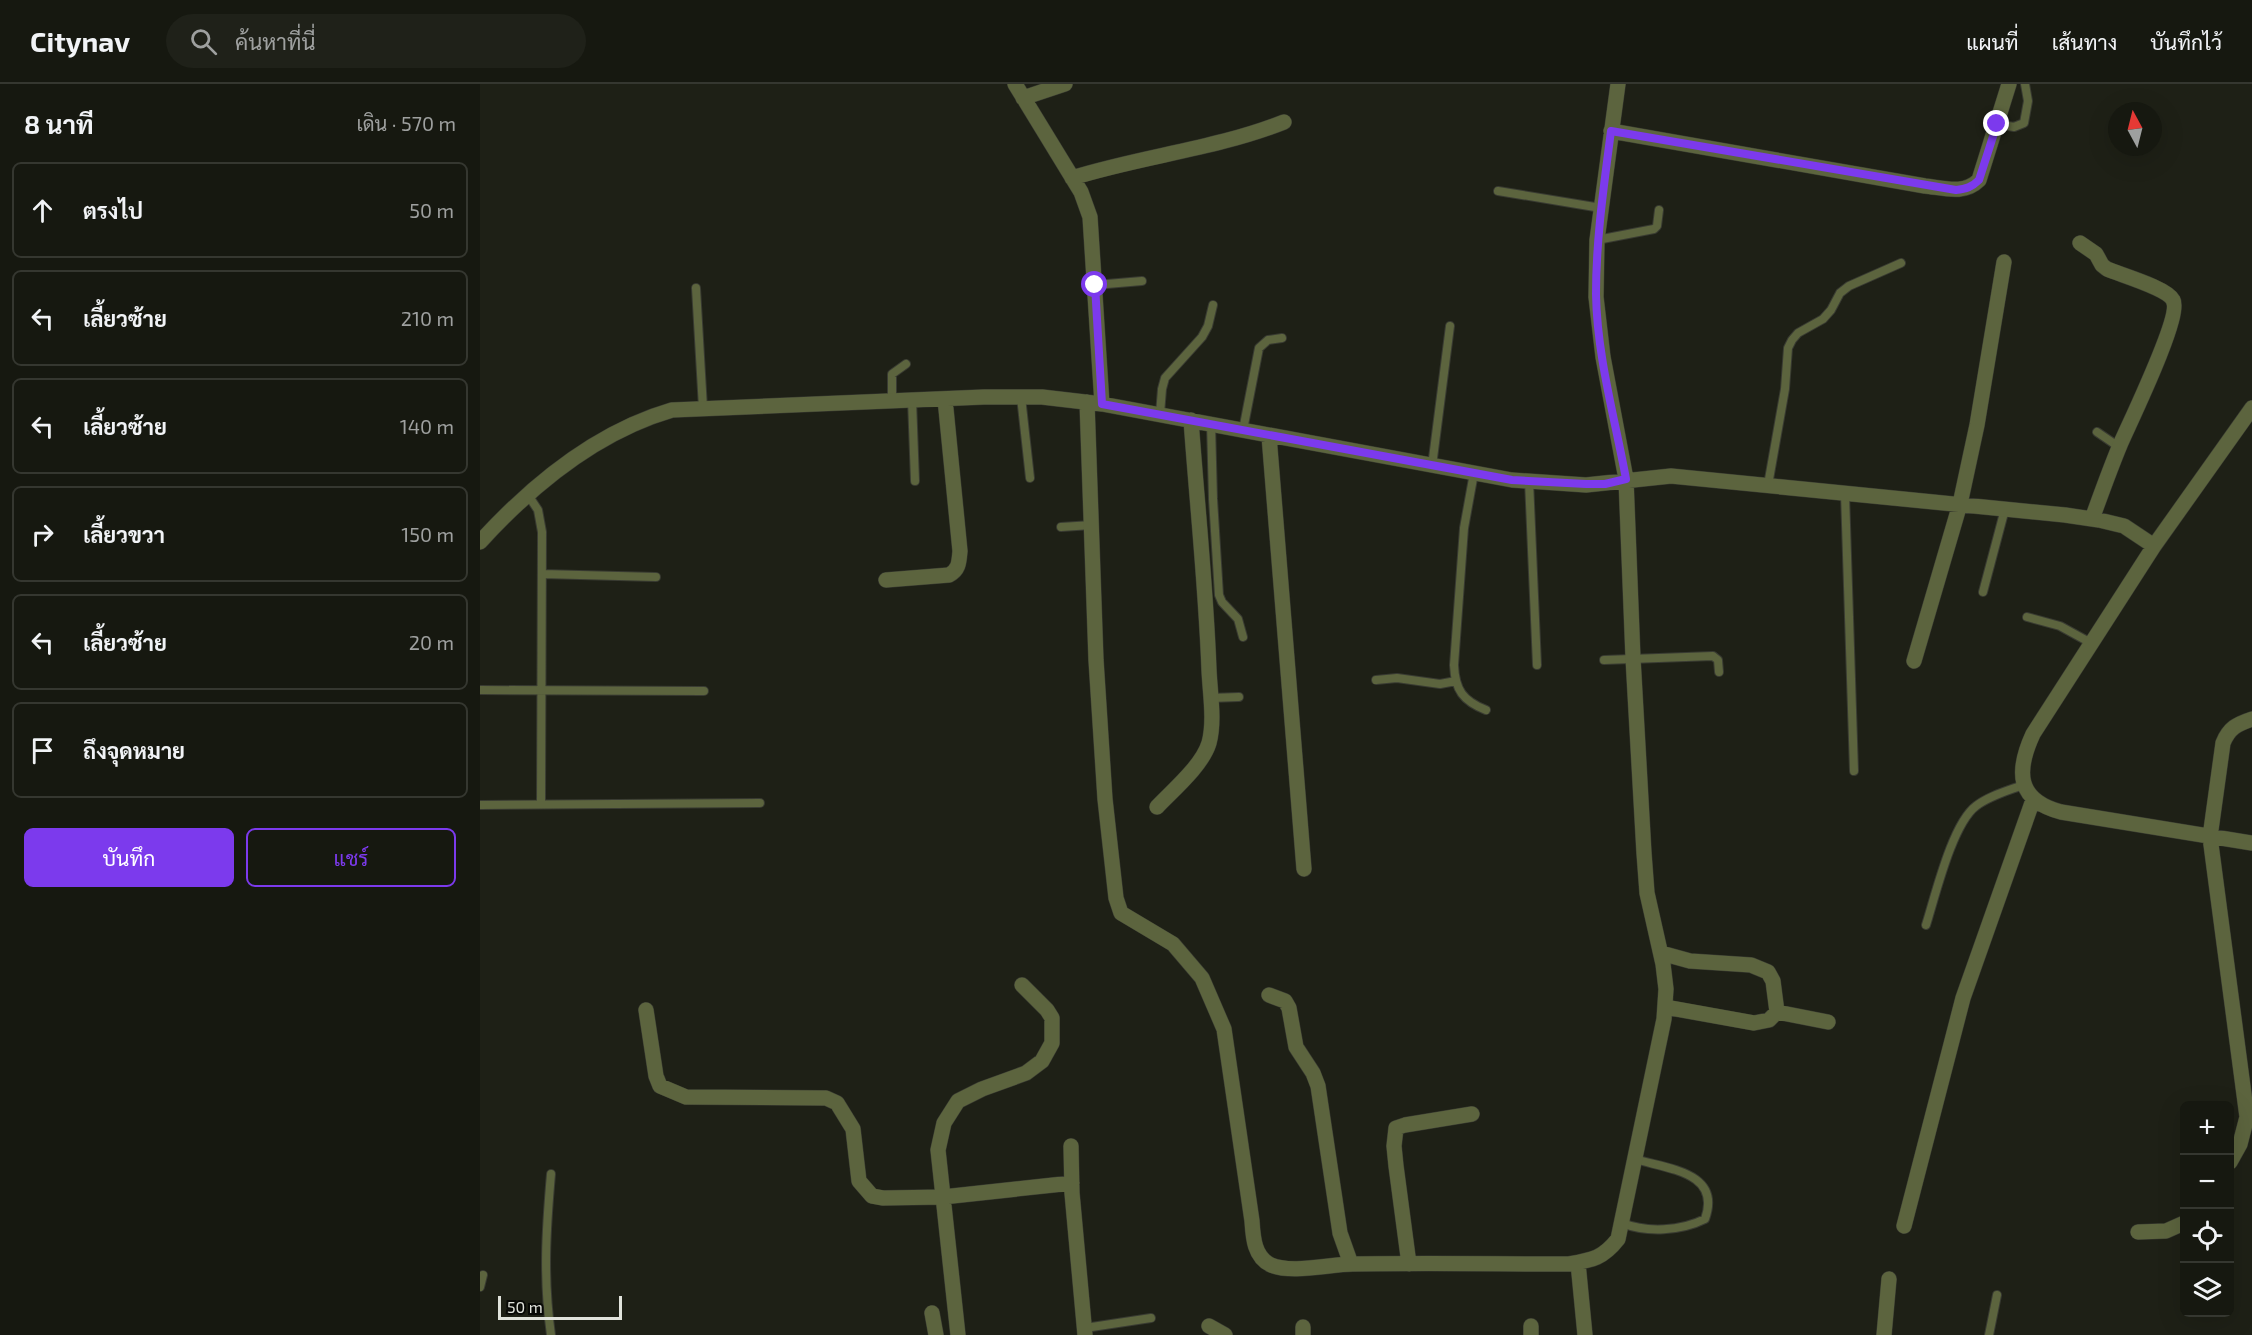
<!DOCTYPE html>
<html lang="th">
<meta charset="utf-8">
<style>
body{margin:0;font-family:"Exo 2",Sarabun,sans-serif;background:#1f2119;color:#f1f3f6}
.controls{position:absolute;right:18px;bottom:18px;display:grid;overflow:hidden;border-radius:9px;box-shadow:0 6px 24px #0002}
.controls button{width:54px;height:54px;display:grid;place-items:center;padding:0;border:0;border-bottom:2px solid #353730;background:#161810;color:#f1f3f6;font:30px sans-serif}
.compass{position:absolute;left:1628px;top:18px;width:54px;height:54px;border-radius:50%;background:#161810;box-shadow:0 6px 24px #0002;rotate:353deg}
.scale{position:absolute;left:18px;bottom:15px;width:124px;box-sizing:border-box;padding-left:6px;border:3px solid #e1e3dc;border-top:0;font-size:16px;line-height:21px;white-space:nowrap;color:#e1e3dc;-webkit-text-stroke:4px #080906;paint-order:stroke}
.stop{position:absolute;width:18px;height:18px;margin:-14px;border:4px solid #7c3aed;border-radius:50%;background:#fff}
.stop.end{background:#7c3aed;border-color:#fff;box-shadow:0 2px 6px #0008}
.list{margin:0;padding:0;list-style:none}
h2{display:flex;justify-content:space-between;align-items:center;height:78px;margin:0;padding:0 24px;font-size:26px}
h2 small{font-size:20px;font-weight:400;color:#9ea09f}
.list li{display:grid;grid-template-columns:39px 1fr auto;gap:18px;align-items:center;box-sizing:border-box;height:96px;margin:0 12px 12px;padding:0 12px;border:2px solid #353730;border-radius:9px}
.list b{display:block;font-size:22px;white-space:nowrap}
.list em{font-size:20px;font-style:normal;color:#9ea09f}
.actions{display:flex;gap:12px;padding:18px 24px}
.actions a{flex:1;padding:14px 0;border:2px solid #7c3aed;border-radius:9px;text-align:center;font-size:21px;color:#7c3aed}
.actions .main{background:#7c3aed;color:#fff}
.icon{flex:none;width:33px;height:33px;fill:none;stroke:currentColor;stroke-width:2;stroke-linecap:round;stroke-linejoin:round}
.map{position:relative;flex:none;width:1772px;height:1251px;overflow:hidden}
header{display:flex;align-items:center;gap:36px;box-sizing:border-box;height:84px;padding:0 30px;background:#161810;border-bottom:2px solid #353730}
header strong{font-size:28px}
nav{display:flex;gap:33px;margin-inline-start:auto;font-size:21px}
.search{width:420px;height:54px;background:#1f2119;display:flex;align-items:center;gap:15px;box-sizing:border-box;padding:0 21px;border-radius:33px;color:#9ea09f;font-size:22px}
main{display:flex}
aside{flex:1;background:#161810}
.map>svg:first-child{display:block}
</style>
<header>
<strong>Citynav</strong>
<div class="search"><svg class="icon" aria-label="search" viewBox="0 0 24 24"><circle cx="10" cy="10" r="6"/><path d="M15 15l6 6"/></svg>ค้นหาที่นี่</div>
<nav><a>แผนที่</a><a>เส้นทาง</a><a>บันทึกไว้</a></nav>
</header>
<main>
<aside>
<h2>8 นาที<small>เดิน · 570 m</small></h2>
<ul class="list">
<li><svg class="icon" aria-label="ahead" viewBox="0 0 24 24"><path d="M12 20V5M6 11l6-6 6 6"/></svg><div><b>ตรงไป</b></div><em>50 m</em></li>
<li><svg class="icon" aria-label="left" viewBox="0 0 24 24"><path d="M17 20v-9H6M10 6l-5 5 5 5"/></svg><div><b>เลี้ยวซ้าย</b></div><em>210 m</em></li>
<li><svg class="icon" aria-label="left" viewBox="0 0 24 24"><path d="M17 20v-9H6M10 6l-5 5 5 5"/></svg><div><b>เลี้ยวซ้าย</b></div><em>140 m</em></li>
<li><svg class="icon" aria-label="right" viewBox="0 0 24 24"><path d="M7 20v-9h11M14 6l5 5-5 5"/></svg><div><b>เลี้ยวขวา</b></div><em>150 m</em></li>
<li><svg class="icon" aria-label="left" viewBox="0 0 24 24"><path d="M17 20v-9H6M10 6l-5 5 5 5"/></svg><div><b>เลี้ยวซ้าย</b></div><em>20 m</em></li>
<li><svg class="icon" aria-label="arrive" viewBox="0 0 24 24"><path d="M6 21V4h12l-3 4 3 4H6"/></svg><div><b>ถึงจุดหมาย</b></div></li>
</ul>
<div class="actions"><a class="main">บันทึก</a><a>แชร์</a></div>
</aside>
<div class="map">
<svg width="1772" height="1251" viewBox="0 0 1772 1251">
<rect width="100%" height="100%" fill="#1e2016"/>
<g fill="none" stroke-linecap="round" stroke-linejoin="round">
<defs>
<path id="lane" d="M1517 40 1534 43 1544 39 1548 17 1545 0
M1018 107 1121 124
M1117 156 1174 145 1177 142 1179 126
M615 201 662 197
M216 204 223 324
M541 313 550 394
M412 316V290L426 280
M432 316 435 397
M680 330 682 305 685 294 722 253 728 242 733 221
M731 340 733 415 739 511 742 518 758 535 763 553
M763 346 779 264 788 256 802 254
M1617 348 1639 363
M952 382 970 242
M994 389 984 444 974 581C975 606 983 617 1006 626
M1049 397 1057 581
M1288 401 1305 305 1308 264 1312 256 1318 249 1343 235 1351 226 1360 209 1369 202 1421 179
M1365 410 1374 687
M48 411 58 426 62 448 61 720
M581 443 612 441
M62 490 176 493
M1503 508 1525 425
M1547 533 1580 542 1611 559
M1124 576 1233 572 1238 576 1239 588
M896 596 917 594 960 600 976 597
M0 606 224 607
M730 614 759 613
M0 721 280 719
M1446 841C1455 813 1472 740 1496 722 1509 712 1527 707 1543 701
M1142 1139C1167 1149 1201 1147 1225 1135 1242 1088 1187 1085 1155 1075
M0 1203 3 1191
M605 1244 671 1234
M71 1251C63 1194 66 1147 71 1090
M1509 1251 1517 1211"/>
<path id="street" d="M535 0 601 108 610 133 622 320
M543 14 585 0
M1131 47 1445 102C1464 104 1484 111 1499 96L1529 0
M592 94C662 72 736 65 804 38
M1600 159 1616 170 1622 181 1627 185C1641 191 1687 204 1693 216 1702 232 1649 340 1640 361 1630 385 1621 410 1612 435
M607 318 616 576 625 715 636 814 641 829 693 860 722 894 744 945 772 1137C773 1153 774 1173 791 1181 812 1190 850 1180 873 1180 945 1179 1017 1180 1089 1180 1113 1176 1123 1174 1138 1155L1184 935 1186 905 1183 880 1167 809 1164 769 1153 574 1146 395 1123 273 1116 213 1117 156 1138 0
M1772 324 1674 462 1553 650C1536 687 1536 716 1581 728L1772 759
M789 352 824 785
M0 458C53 400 116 348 192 326L504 313H562L622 320 1032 396 1106 401 1191 392 1585 431 1619 436 1644 442 1674 462
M406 496 469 491C479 486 479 478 480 467L465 315
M1434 577 1480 420 1497 341 1524 178
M677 723C693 706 722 682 729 659 735 637 730 609 729 586 726 503 717 419 711 336
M1181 869 1210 877 1271 881 1288 888 1293 897 1297 928 1348 938
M789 911 805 917 809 924 816 963 833 989 838 1002 860 1149 871 1180
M1185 923 1274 939 1289 936 1297 928
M166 926 176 992 180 1002 206 1013 346 1014 357 1019 373 1045 379 1097 392 1112 403 1114 463 1113 592 1099
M591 1062 592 1109 605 1251
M1750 1078 1760 1060 1767 1033 1730 753 1743 659C1749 644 1757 640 1772 635
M1424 1142 1483 914 1553 716
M1658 1148 1686 1147 1704 1139
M1098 1179 1105 1251
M929 1180 916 1082 914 1062 916 1044 925 1041 992 1030
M452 1229 456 1251
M729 1242 745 1251
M1051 1242V1251
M478 1251 458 1066 464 1039 478 1017 502 1005 546 989 562 977 572 959V934L567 926 542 901
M823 1251V1243
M1404 1251 1409 1195"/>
</defs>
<use href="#lane" stroke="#393b32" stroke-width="10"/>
<use href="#street" stroke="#393b32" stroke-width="16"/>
<use href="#lane" stroke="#5c643e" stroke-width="8"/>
<use href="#street" stroke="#5c643e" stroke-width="15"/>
</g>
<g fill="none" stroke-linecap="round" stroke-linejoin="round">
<path stroke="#7c3aed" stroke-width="8" d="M615 201 622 320 1032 396 1106 400H1125L1146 395C1135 335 1117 272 1116 210 1116 155 1124 101 1131 47L1476 106C1486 105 1492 103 1499 96L1517 40"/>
</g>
</svg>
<div class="controls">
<button>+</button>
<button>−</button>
<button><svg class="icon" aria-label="locate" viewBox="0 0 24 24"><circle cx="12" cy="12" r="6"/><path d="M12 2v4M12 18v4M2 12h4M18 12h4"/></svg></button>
<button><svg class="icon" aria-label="layers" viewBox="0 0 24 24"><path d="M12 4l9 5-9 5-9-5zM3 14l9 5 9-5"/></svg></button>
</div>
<svg class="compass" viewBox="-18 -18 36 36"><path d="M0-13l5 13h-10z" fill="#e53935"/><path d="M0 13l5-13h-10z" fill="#9ea09f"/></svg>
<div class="scale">50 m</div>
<div class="stop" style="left:615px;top:201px"></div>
<div class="stop end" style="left:1517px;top:40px"></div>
</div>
</main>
